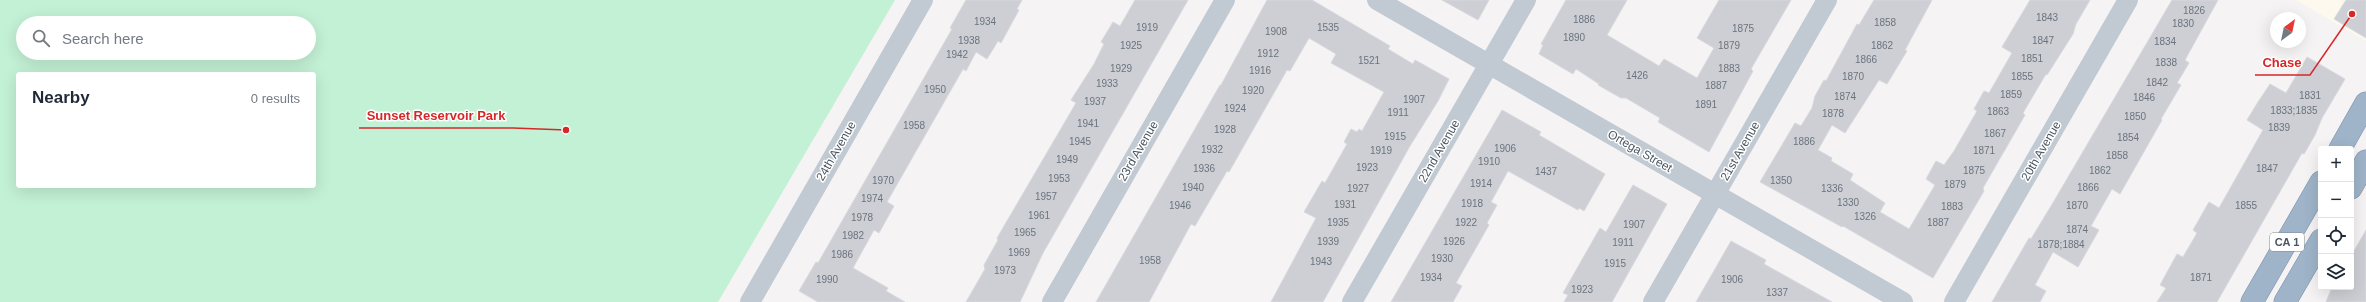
<!DOCTYPE html>
<meta charset="utf-8">
<style>
body{margin:0;font-family:Helvetica,sans-serif;background:#f2f2f3;color:#1f2937}
.controls{position:absolute;right:12px;bottom:12px;display:grid;overflow:hidden;border-radius:4px;box-shadow:0 4px 16px #0002}
.controls button{width:36px;height:36px;display:grid;place-items:center;padding:0;border:0;border-bottom:1px solid #e0e1e3;background:#fff;color:#1f2937;font:20px sans-serif}
.compass{position:absolute;left:2270px;top:12px;width:36px;height:36px;border-radius:50%;background:#fff;box-shadow:0 4px 16px #0002;rotate:33deg}
.list{margin:0;padding:0;list-style:none}
h2{display:flex;justify-content:space-between;align-items:center;height:52px;margin:0;padding:0 16px;font-size:17px}
h2 small{font-size:13px;font-weight:400;color:#747a83}
.icon{flex:none;width:22px;height:22px;fill:none;stroke:currentColor;stroke-width:2;stroke-linecap:round;stroke-linejoin:round}
.map{position:relative;flex:none;width:2366px;height:302px;overflow:hidden}
.search{position:absolute;background:#fff;box-shadow:0 4px 16px #0002;left:16px;top:16px;width:300px;height:44px;display:flex;align-items:center;gap:10px;box-sizing:border-box;padding:0 14px;border-radius:22px;color:#747a83;font-size:15px}
.panel{position:absolute;background:#fff;box-shadow:0 4px 16px #0002;left:16px;top:72px;width:300px;height:116px;border-radius:4px}
.map>svg:first-child{display:block}
</style>
<div class="map">
<svg width="2366" height="302" viewBox="0 0 2366 302">
<rect width="100%" height="100%" fill="#f5f3f3"/>
<path fill="#fdf9ef" d="M2296 0H2366V41Z"/>
<path fill="#c3f1d5" fill-rule="evenodd" d="M0 0H895L718 302H0ZM23 23H309V53H23ZM18 74H314V186H18Z"/>
<path fill="#cdcfd5" stroke="#d7d9de" d="M966 0H1022L1017 9 1019 10 1001 43 998 41 987 59 976 52 966 71 963 69 887 202 894 206 879 233 874 230 853 268 888 288 886 291 905 302H818L799 291 816 262 818 263 952 29 950 28Z
M1135 0H1188L1043 253 1020 302H966L985 269 984 265 998 240 997 238 1076 103 1071 100 1094 64 1104 44 1101 42 1113 22 1120 26Z
M1267 0H1312L1390 46 1388 49 1413 64 1415 60 1449 79 1438 101 1410 146 1323 302H1271L1316 218 1304 212 1322 181 1325 183 1347 144 1344 142 1351 129 1357 132 1359 129 1362 131 1384 92 1331 63 1336 54 1309 38 1290 71 1287 70 1229 172 1227 171 1195 226 1191 224 1149 302H1096L1220 85H1221Z
M1442 0H1489L1478 20Z
M1566 0H1627L1607 35 1659 66 1664 59 1697 78 1714 48 1697 38 1719 0H1791L1751 69 1753 71 1709 152 1658 122 1660 118 1626 98H1621L1598 85 1599 84 1576 69 1573 74 1539 54 1543 45 1541 44Z
M1874 0H1932L1905 50 1907 51 1887 84 1879 80 1845 133 1832 125 1818 150 1832 158 1831 161 1853 174 1850 180 1885 203 1880 212 1909 229 1935 185 1926 179 1936 161 1944 165 1954 151 1977 111 1974 109 1984 91 1989 93 2012 53 2002 47 2030 0H2090L2076 24 2073 34 2047 75 2046 74 2023 113 2025 115 1983 188 1984 191 1933 278 1843 226 1842 227 1760 182 1795 123 1801 126 1812 108 1815 96 1824 80 1826 81 1857 24 1859 25Z
M2172 0H2218L2185 60 2189 63 2177 83 2181 85 2161 119 2162 120 2120 194 2112 189 2091 226 2099 230 2078 267 2053 252 2035 285 2046 291 2040 302H1992L2029 238 2031 239 2054 201Z
M2346 0H2366V38L2334 19Z
M2307 57 2345 79 2322 118 2315 135 2304 154 2302 153 2217 302H2157L2166 288 2160 285 2177 254 2183 257 2197 233 2193 230 2209 202 2219 208 2263 130 2247 120 2258 102 2270 84 2286 93Z
M1502 110 1541 132 1539 135 1605 174 1584 211 1579 208 1578 210 1508 171 1491 202 1497 205 1487 223 1489 225 1456 283 1462 286 1453 302H1391Z
M1633 185 1667 204 1612 302H1564L1568 295 1563 293 1600 228 1606 232Z
M2366 230V302H2326L2332 287H2351V256Z
M1731 241 1766 260 1764 264 1832 302H1696Z"/>
<g fill="none" stroke-linecap="round" stroke-linejoin="round">
<defs>
<path id="trunk" d="M2340 149 2366 103
M2351 188 2366 161
M2252 302 2321 182
M2285 302 2321 240"/>
</defs>
<use href="#trunk" stroke="#7690ad" stroke-width="23"/>
<path stroke="#c1cad2" stroke-width="20" d="M1377 0 1903 302
M750 302 923 0
M1052 302 1225 0
M1352 302 1526 0
M1653 302 1827 0
M1954 302 2128 0"/>
<use href="#trunk" stroke="#9fb4c9" stroke-width="22"/>
</g>
<g text-anchor="middle" stroke-width="3" stroke-linejoin="round" paint-order="stroke">
<g font-size="10" fill="#6b747e">
<text x="2194" y="14">1826</text>
<text x="2047" y="21">1843</text>
<text x="1584" y="23">1886</text>
<text x="985" y="25">1934</text>
<text x="1885" y="26">1858</text>
<text x="2183" y="27">1830</text>
<text x="1147" y="31">1919</text>
<text x="1328" y="31">1535</text>
<text x="1743" y="32">1875</text>
<text x="1276" y="35">1908</text>
<text x="1574" y="41">1890</text>
<text x="969" y="44">1938</text>
<text x="2043" y="44">1847</text>
<text x="2165" y="45">1834</text>
<text x="1131" y="49">1925</text>
<text x="1729" y="49">1879</text>
<text x="1882" y="49">1862</text>
<text x="1268" y="57">1912</text>
<text x="957" y="58">1942</text>
<text x="2032" y="62">1851</text>
<text x="1866" y="63">1866</text>
<text x="1369" y="64">1521</text>
<text x="2166" y="66">1838</text>
<text x="1121" y="72">1929</text>
<text x="1729" y="72">1883</text>
<text x="1260" y="74">1916</text>
<text x="1637" y="79">1426</text>
<text x="1853" y="80">1870</text>
<text x="2022" y="80">1855</text>
<text x="2157" y="86">1842</text>
<text x="1107" y="87">1933</text>
<text x="1716" y="89">1887</text>
<text x="935" y="93">1950</text>
<text x="1253" y="94">1920</text>
<text x="2011" y="98">1859</text>
<text x="2310" y="99">1831</text>
<text x="1845" y="100">1874</text>
<text x="2144" y="101">1846</text>
<text x="1414" y="103">1907</text>
<text x="1095" y="105">1937</text>
<text x="1706" y="108">1891</text>
<text x="1235" y="112">1924</text>
<text x="2294" y="114">1833;1835</text>
<text x="1998" y="115">1863</text>
<text x="1398" y="116">1911</text>
<text x="1833" y="117">1878</text>
<text x="2135" y="120">1850</text>
<text x="1088" y="127">1941</text>
<text x="914" y="129">1958</text>
<text x="2279" y="131">1839</text>
<text x="1225" y="133">1928</text>
<text x="1995" y="137">1867</text>
<text x="1395" y="140">1915</text>
<text x="2128" y="141">1854</text>
<text x="1080" y="145">1945</text>
<text x="1804" y="145">1886</text>
<text x="1505" y="152">1906</text>
<text x="1212" y="153">1932</text>
<text x="1381" y="154">1919</text>
<text x="1984" y="154">1871</text>
<text x="2117" y="159">1858</text>
<text x="1067" y="163">1949</text>
<text x="1489" y="165">1910</text>
<text x="1367" y="171">1923</text>
<text x="1204" y="172">1936</text>
<text x="2267" y="172">1847</text>
<text x="1974" y="174">1875</text>
<text x="2100" y="174">1862</text>
<text x="1546" y="175">1437</text>
<text x="1059" y="182">1953</text>
<text x="883" y="184">1970</text>
<text x="1781" y="184">1350</text>
<text x="1481" y="187">1914</text>
<text x="1955" y="188">1879</text>
<text x="1193" y="191">1940</text>
<text x="2088" y="191">1866</text>
<text x="1358" y="192">1927</text>
<text x="1832" y="192">1336</text>
<text x="1046" y="200">1957</text>
<text x="872" y="202">1974</text>
<text x="1848" y="206">1330</text>
<text x="1472" y="207">1918</text>
<text x="1345" y="208">1931</text>
<text x="1180" y="209">1946</text>
<text x="2077" y="209">1870</text>
<text x="2246" y="209">1855</text>
<text x="1952" y="210">1883</text>
<text x="1039" y="219">1961</text>
<text x="1865" y="220">1326</text>
<text x="862" y="221">1978</text>
<text x="1338" y="226">1935</text>
<text x="1466" y="226">1922</text>
<text x="1938" y="226">1887</text>
<text x="1634" y="228">1907</text>
<text x="2077" y="233">1874</text>
<text x="1025" y="236">1965</text>
<text x="853" y="239">1982</text>
<text x="1328" y="245">1939</text>
<text x="1454" y="245">1926</text>
<text x="1623" y="246">1911</text>
<text x="2061" y="248">1878;1884</text>
<text x="1019" y="256">1969</text>
<text x="842" y="258">1986</text>
<text x="1442" y="262">1930</text>
<text x="1150" y="264">1958</text>
<text x="1321" y="265">1943</text>
<text x="1615" y="267">1915</text>
<text x="1005" y="274">1973</text>
<text x="1431" y="281">1934</text>
<text x="2201" y="281">1871</text>
<text x="827" y="283">1990</text>
<text x="1732" y="283">1906</text>
<text x="1582" y="293">1923</text>
<text x="1777" y="296">1337</text>
</g>
<rect fill="#fff" stroke="#808990" stroke-width="1" x="2270" y="233" width="34" height="18" rx="3"/>
<g font-size="11" font-weight="bold" fill="#4a5661">
<text x="2287" y="246">CA 1</text>
</g>
<g font-size="12" fill="#4a5661" stroke="#fff">
<text transform="translate(836 151) rotate(-60)" y="4">24th Avenue</text>
<text transform="translate(1138 151) rotate(-60)" y="4">23rd Avenue</text>
<text transform="translate(1439 151) rotate(-60)" y="4">22nd Avenue</text>
<text transform="translate(1640 151) rotate(30)" y="4">Ortega Street</text>
<text transform="translate(1740 151) rotate(-60)" y="4">21st Avenue</text>
<text transform="translate(2041 151) rotate(-60)" y="4">20th Avenue</text>
</g>
</g>
<path fill="none" stroke="#d62828" stroke-width="1.5" d="M2352 14L2310 75H2255M566 130L513 128H359"/>
<g fill="#d62828" stroke="#fff" stroke-width="1.5">
<circle cx="2352" cy="14" r="4"/>
<circle cx="566" cy="130" r="4"/>
</g>
<g font-size="13" text-anchor="middle" font-weight="bold" fill="#d62828" stroke="#fff" stroke-width="3" stroke-linejoin="round" paint-order="stroke">
<text x="2282" y="67">Chase</text>
<text x="436" y="120">Sunset Reservoir Park</text>
</g>
</svg>
<div class="controls">
<button>+</button>
<button>−</button>
<button><svg class="icon" aria-label="locate" viewBox="0 0 24 24"><circle cx="12" cy="12" r="6"/><path d="M12 2v4M12 18v4M2 12h4M18 12h4"/></svg></button>
<button><svg class="icon" aria-label="layers" viewBox="0 0 24 24"><path d="M12 4l9 5-9 5-9-5zM3 14l9 5 9-5"/></svg></button>
</div>
<svg class="compass" viewBox="-18 -18 36 36"><path d="M0-13l5 13h-10z" fill="#e53935"/><path d="M0 13l5-13h-10z" fill="#747a83"/></svg>
<div class="search"><svg class="icon" aria-label="search" viewBox="0 0 24 24"><circle cx="10" cy="10" r="6"/><path d="M15 15l6 6"/></svg>Search here</div>
<section class="panel">
<h2>Nearby<small>0 results</small></h2>
<ul class="list">
</ul>
</section>
</div>
